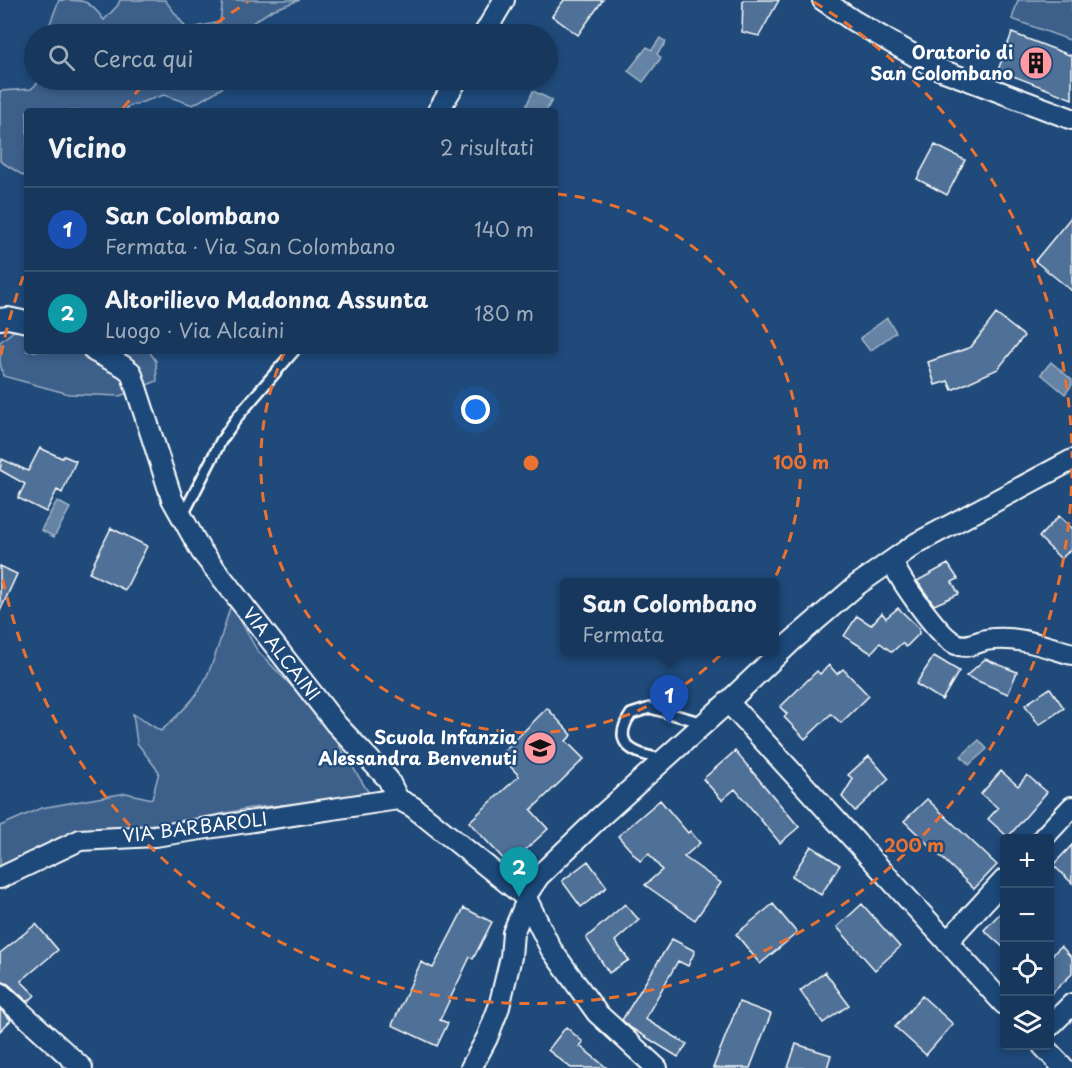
<!DOCTYPE html>
<html lang="it">
<meta charset="utf-8">
<style>
body{margin:0;font-family:"Playpen Sans",sans-serif;background:#203f62;color:#f1f3f6}
.controls{position:absolute;right:18px;bottom:18px;display:grid;overflow:hidden;border-radius:6px;box-shadow:0 3px 9px #0003}
.controls button{width:54px;height:54px;display:grid;place-items:center;padding:0;border:0;border-bottom:2px solid #365272;background:#17385c;color:#f1f3f6;font:30px sans-serif}
.you{position:absolute;left:476px;top:410px;width:21px;height:21px;margin:-15px;border:4px solid #fff;border-radius:50%;background:#1a73e8;box-shadow:0 0 0 9px #1a73e833}
.badge{display:grid;place-items:center;width:39px;height:39px;border-radius:50%;background:#90b9f0;color:#fff;font-size:20px;font-weight:700}
.pin{position:absolute;translate:-50% -50px;filter:drop-shadow(0 2px 3px #0008)}
.pin::after{content:'';position:absolute;top:32px;width:21px;height:18px;background:inherit;clip-path:polygon(0 0,100% 0,50% 100%)}
.popup{position:absolute;left:560px;top:578px;width:219px;height:78px;box-sizing:border-box;display:grid;place-content:center;border-radius:6px;background:#17385c;filter:drop-shadow(0 2px 4px #0005);font-size:20px;white-space:nowrap;color:#9eacbb}
.popup b{font-size:22px;color:#f1f3f6}
.popup::after{content:'';position:absolute;left:50%;top:100%;margin-left:-12px;border:12px solid transparent;border-top-color:#17385c}
.list{margin:0;padding:0;list-style:none}
h2{display:flex;justify-content:space-between;align-items:center;height:78px;margin:0;padding:0 24px;font-size:26px}
h2 small{font-size:20px;font-weight:400;color:#9eacbb}
.list li{display:grid;grid-template-columns:39px 1fr auto;gap:18px;align-items:center;box-sizing:border-box;height:84px;padding:0 24px;border-top:2px solid #365272}
.list b{display:block;font-size:22px;white-space:nowrap}
.list p{margin:0;font-size:20px;white-space:nowrap;color:#9eacbb}
.list em{font-size:20px;font-style:normal;color:#9eacbb}
.icon{flex:none;width:33px;height:33px;fill:none;stroke:currentColor;stroke-width:2;stroke-linecap:round;stroke-linejoin:round}
.map{position:relative;flex:none;width:1072px;height:1068px;overflow:hidden}
.search{position:absolute;background:#17385c;box-shadow:0 3px 9px #0003;left:24px;top:24px;width:534px;height:66px;display:flex;align-items:center;gap:15px;box-sizing:border-box;padding:0 21px;border-radius:33px;color:#9eacbb;font-size:22px}
.panel{position:absolute;background:#17385c;box-shadow:0 3px 9px #0003;left:24px;top:108px;width:534px;height:246px;border-radius:6px}
.map>svg:first-child{display:block}
</style>
<div class="map">
<svg width="1072" height="1068" viewBox="0 0 1072 1068">
<rect width="100%" height="100%" fill="#1f4a7a"/>
<filter id="ink" filterUnits="userSpaceOnUse"><feTurbulence type="fractalNoise" baseFrequency=".0167" numOctaves="2"/><feDisplacementMap in="SourceGraphic" scale="12" xChannelSelector="R" yChannelSelector="G"/><feConvolveMatrix kernelMatrix="1 2 1 2 8 2 1 2 1" color-interpolation-filters="sRGB"/></filter>
<g filter="url(#ink)">
<path fill="#3c618b" stroke="#9eb0c5" stroke-width="1.5" d="M59 0C86 0 89 0 104 20L118 5 120 0H165L187 29 220 22 223 0H300L272 10 246 27 244 34H46Z
M1018 0H1072V41L1012 19Z
M41 80H226L222 88 193 105 164 95 127 107 126 111H27V178L0 161V91L31 89Z
M27 320V351H149L156 361 157 381 120 396 69 394 3 376 0 362V342Z
M231 604 257 650 322 718 369 793 346 799 251 808 190 820 69 834 0 869V826L41 808 126 793 152 799 159 772 137 743 133 714 161 731C174 719 191 704 200 689 214 666 223 630 231 604Z"/>
<path fill="#6583a4" stroke="#a3b5c8" stroke-width="1.5" d="M660 38 666 42 657 54 661 58 643 82 628 71 647 47 652 50Z
M533 91 552 100 546 111H524Z
M887 318 896 332 870 351 860 338Z
M1051 362 1072 380V385L1065 394 1041 374Z
M57 501 70 508 54 537 41 530Z
M979 740 987 749 969 765 961 756Z"/>
<path fill="#507197" stroke="#fff" stroke-width="1.5" d="M564 0H603L578 35 552 16Z
M743 0H779L759 36 742 32Z
M1012 33 1072 56V99L998 70Z
M935 145 965 160 947 195 917 179Z
M1072 216V291L1035 261Z
M996 314 1024 336 998 369 952 390 948 381 935 385 928 362 971 347Z
M40 448 62 458 64 456 76 461 62 493 57 490 46 512 18 498 25 484 0 470 2 459 28 471Z
M1059 516 1072 528V548L1061 559 1039 537Z
M111 528 147 546 125 590 89 573Z
M948 564 958 579 952 582 959 594 934 605 917 581Z
M0 566 17 574 0 611Z
M898 608 919 628V634L906 647 902 643 892 652 880 643 871 653 844 636 857 616 871 625 882 613 886 618Z
M934 656 959 671 942 700 916 684Z
M985 659 1017 672 1008 694 966 676Z
M829 665 837 674 843 669 869 696 841 723 831 714 805 739 784 717 787 714 780 707 817 671 820 674Z
M1050 688 1064 708 1039 725 1025 705Z
M547 708 572 735 566 741 584 759 531 810 548 829 509 865 469 822 519 776 500 755Z
M735 751 799 827 780 843 735 789 722 800 703 779Z
M869 756 889 779 855 811 842 797 853 779 848 775Z
M1001 771 1018 786 1027 775 1047 792 1008 837 988 819 998 808 981 794Z
M927 799 997 865 974 889 904 821Z
M660 800 688 833 690 831 700 843 684 857 721 883 695 920 645 885 662 870 649 854 640 861 618 836Z
M1072 845V883L1053 865Z
M811 846 840 865 821 895 792 876Z
M588 861 607 887 581 907 562 881Z
M625 904 639 920 615 941 629 960 609 973 586 938Z
M773 904 797 933 760 964 736 934Z
M862 904 900 947 875 970 837 927Z
M464 908 492 922 473 959 470 957 440 1020 448 1023 437 1046 392 1025 421 962 433 968Z
M1005 908V949L984 930Z
M36 924 58 950 21 981 35 995 28 1002 8 984 0 981V953Z
M672 939 695 951 688 966 678 961 645 1019 687 1044 678 1057 631 1028 622 1020Z
M1061 946 1072 958V974L1050 995V957Z
M825 972 849 1005 823 1023 800 991Z
M922 996 953 1024 926 1055 895 1027Z
M739 1002 771 1014 750 1068H713Z
M0 1009 11 1020 0 1031Z
M566 1027 583 1042 580 1046 607 1068H571L548 1050Z
M796 1044 831 1055 827 1068H788Z"/>
<g fill="none" stroke-linecap="round" stroke-linejoin="round">
<defs>
<path id="lane" d="M182 517 221 441 238 416 294 351
M664 759C637 755 609 746 631 714L650 708 704 723"/>
<path id="street" d="M823 0 854 21 936 68 1072 119
M484 34 504 0
M438 111 457 80
M0 319 8 318 27 322
M94 351 123 366 131 372 172 499 201 551 336 724 388 779 398 799 413 807 525 897
M892 561C899 579 939 637 956 644 967 649 976 642 986 640 1016 635 1044 646 1072 654
M728 702 1004 1004
M1043 838 1072 807
M0 878 80 840 155 836 398 799
M527 900 551 949 597 1013 657 1068
M947 942 1004 880
M0 993 82 1068
M1050 1026 1072 1004
M1043 1046 1064 1068
M471 1068 487 1038 499 1007 511 957 513 933 527 900 525 897 539 876 599 818 728 702 791 642 857 585 917 543 1072 460"/>
</defs>
<use href="#lane" stroke="#fff" stroke-width="14"/>
<use href="#street" stroke="#fff" stroke-width="24"/>
<use href="#lane" stroke="#1f4a7a" stroke-width="9"/>
<use href="#street" stroke="#1f4a7a" stroke-width="20"/>
</g>
</g>
<g fill="none" stroke="#eb7230" stroke-width="3" stroke-dasharray="10 8">
<path d="M557 194A270 270 0 1 1 285 351"/>
<path d="M1072 468A541 541 0 0 1 1 571M1 355A541 541 0 0 1 26 269M123 108A541 541 0 0 1 148 80M202 34A541 541 0 0 1 248 2M814 2A541 541 0 0 1 1072 458"/>
</g>
<defs>
<symbol id="building-disc" viewBox="-11 -11 22 22"><circle r="9.5" fill="#ff9aa2" stroke="#1f4a7a"/><path d="M-4-6H4V6H1V3H-1V6H-4ZM-2.5-4.3h1.7v1.8h-1.7ZM.8-4.3h1.7v1.8H.8ZM-2.5-1h1.7V.8h-1.7ZM.8-1h1.7V.8H.8Z" fill="#111"/></symbol>
<symbol id="school-disc" viewBox="-11 -11 22 22"><circle r="9.5" fill="#ff9aa2" stroke="#1f4a7a"/><path d="M0-5L7-2L0 1L-7-2ZM-4 1L0 2.5L4 1V4Q0 6-4 4Z" fill="#111"/></symbol>
</defs>
<g fill-rule="evenodd">
<use href="#building-disc" x="1017" y="44" width="38" height="38"/>
<use href="#school-disc" x="521" y="729" width="38" height="38"/>
</g>
<g text-anchor="middle" stroke-width="4.5" stroke-linejoin="round" paint-order="stroke">
<g font-size="18" font-weight="bold" fill="#fff" stroke="#1f4a7a" text-anchor="end">
<text x="1013" y="59">Oratorio di<tspan x="1013" dy="21">San Colombano</tspan></text>
<text x="517" y="744">Scuola Infanzia<tspan x="517" dy="21">Alessandra Benvenuti</tspan></text>
</g>
<g font-size="18" fill="#fff" stroke="#1f4a7a">
<text transform="translate(281 654) rotate(52)" y="6">VIA ALCAINI</text>
<text transform="translate(195 828) rotate(-7)" y="6">VIA BARBAROLI</text>
</g>
</g>
<circle cx="531" cy="463" r="9" fill="#eb7230" stroke="#1f4a7a" stroke-width="3"/>
<g font-size="18" text-anchor="middle" font-weight="bold" fill="#eb7230" stroke="#1f4a7a" stroke-width="4.5" stroke-linejoin="round" paint-order="stroke">
<text x="801" y="469">100 m</text>
<text x="914" y="852">200 m</text>
</g>
</svg>
<div class="controls">
<button>+</button>
<button>−</button>
<button><svg class="icon" aria-label="locate" viewBox="0 0 24 24"><circle cx="12" cy="12" r="6"/><path d="M12 2v4M12 18v4M2 12h4M18 12h4"/></svg></button>
<button><svg class="icon" aria-label="layers" viewBox="0 0 24 24"><path d="M12 4l9 5-9 5-9-5zM3 14l9 5 9-5"/></svg></button>
</div>
<div class="you"></div>
<div class="pin badge" style="left:669px;top:725px;background:#1a4fb4">1</div>
<div class="popup"><b>San Colombano</b>Fermata</div>
<div class="pin badge" style="left:519px;top:897px;background:#0f9aa8">2</div>
<div class="search"><svg class="icon" aria-label="search" viewBox="0 0 24 24"><circle cx="10" cy="10" r="6"/><path d="M15 15l6 6"/></svg>Cerca qui</div>
<section class="panel">
<h2>Vicino<small>2 risultati</small></h2>
<ul class="list">
<li><span class="badge" style="background:#1a4fb4">1</span><div><b>San Colombano</b><p>Fermata · Via San Colombano</p></div><em>140 m</em></li>
<li><span class="badge" style="background:#0f9aa8">2</span><div><b>Altorilievo Madonna Assunta</b><p>Luogo · Via Alcaini</p></div><em>180 m</em></li>
</ul>
</section>
</div>
